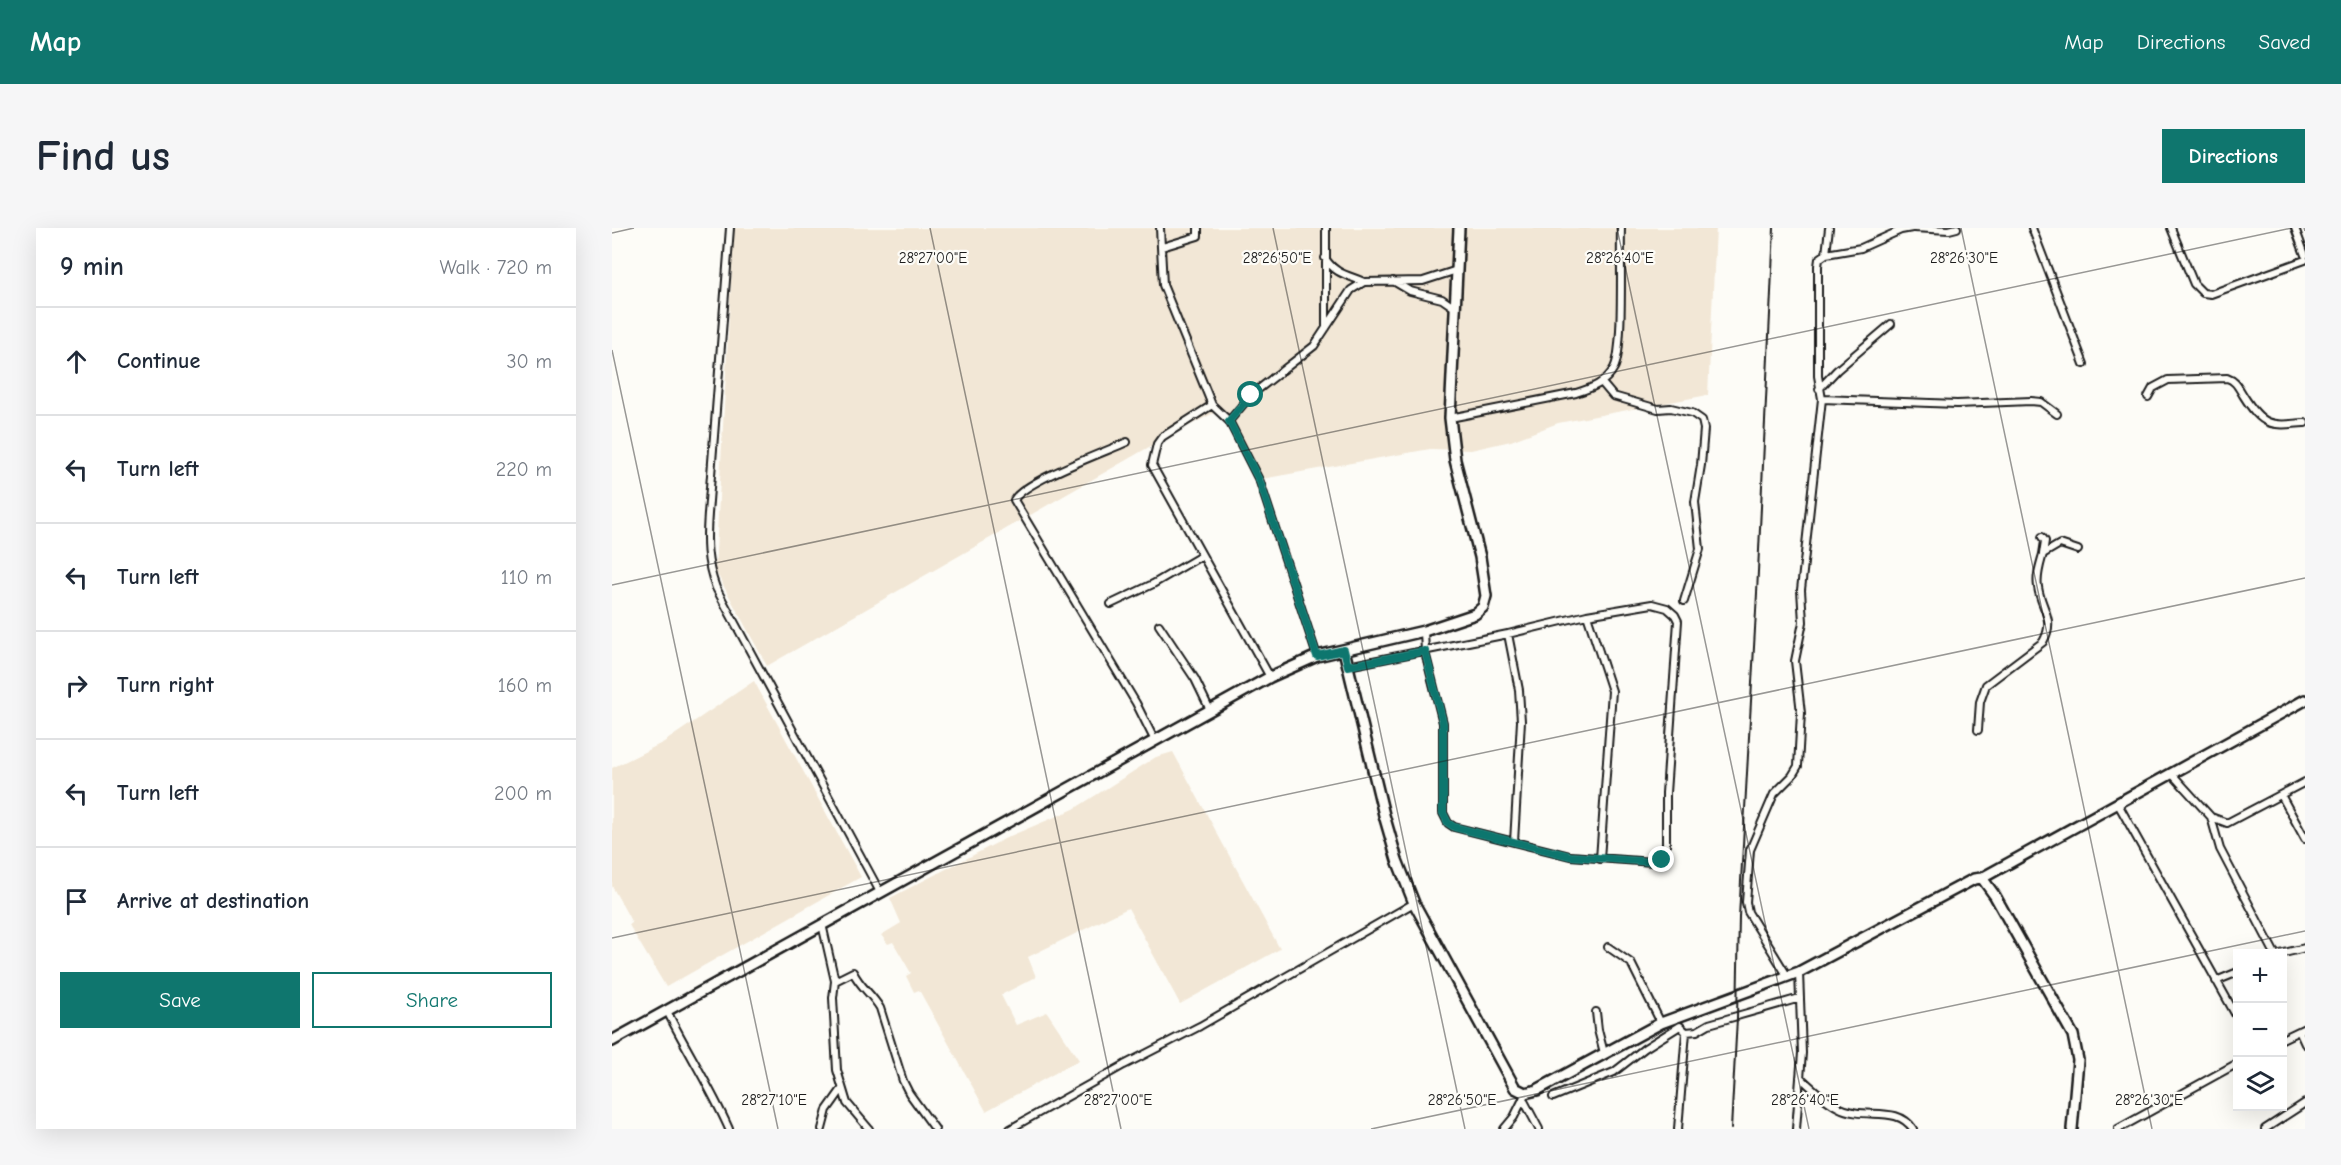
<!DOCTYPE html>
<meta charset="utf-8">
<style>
body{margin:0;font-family:"Comic Neue",sans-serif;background:#f6f6f7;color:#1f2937}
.controls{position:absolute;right:18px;bottom:18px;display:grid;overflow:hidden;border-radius:0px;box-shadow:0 6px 24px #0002}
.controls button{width:54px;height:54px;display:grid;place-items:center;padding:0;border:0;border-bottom:2px solid #e0e1e3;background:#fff;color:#1f2937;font:30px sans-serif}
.stop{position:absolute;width:18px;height:18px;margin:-14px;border:4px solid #0f766e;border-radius:50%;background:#fff}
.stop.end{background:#0f766e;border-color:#fff;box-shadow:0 2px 6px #0008}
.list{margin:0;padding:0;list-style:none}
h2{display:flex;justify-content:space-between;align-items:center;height:78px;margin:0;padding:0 24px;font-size:26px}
h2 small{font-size:20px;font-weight:400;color:#747a83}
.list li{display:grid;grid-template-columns:39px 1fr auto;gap:18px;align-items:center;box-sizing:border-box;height:108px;padding:0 24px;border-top:2px solid #e0e1e3}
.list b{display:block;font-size:22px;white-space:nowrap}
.list em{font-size:20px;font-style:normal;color:#747a83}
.actions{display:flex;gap:12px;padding:18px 24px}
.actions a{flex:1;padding:14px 0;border:2px solid #0f766e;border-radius:0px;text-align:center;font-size:21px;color:#0f766e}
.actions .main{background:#0f766e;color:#fff}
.icon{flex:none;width:33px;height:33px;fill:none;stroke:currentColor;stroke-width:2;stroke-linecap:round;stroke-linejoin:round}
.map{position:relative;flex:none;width:1693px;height:901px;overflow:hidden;border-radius:0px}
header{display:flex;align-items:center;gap:36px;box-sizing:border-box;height:84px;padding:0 30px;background:#0f766e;color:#fff}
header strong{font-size:28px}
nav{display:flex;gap:33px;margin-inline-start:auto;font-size:21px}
.intro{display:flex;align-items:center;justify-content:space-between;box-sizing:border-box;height:144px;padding:0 36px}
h1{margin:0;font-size:42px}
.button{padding:15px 27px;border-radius:0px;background:#0f766e;color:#fff;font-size:21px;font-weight:700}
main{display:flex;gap:36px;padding:0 36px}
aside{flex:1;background:#fff;border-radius:0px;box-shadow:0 6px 24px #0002}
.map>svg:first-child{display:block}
</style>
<header>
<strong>Map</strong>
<nav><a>Map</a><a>Directions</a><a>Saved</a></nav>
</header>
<div class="intro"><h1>Find us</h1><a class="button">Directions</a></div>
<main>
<aside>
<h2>9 min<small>Walk · 720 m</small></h2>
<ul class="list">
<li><svg class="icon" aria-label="ahead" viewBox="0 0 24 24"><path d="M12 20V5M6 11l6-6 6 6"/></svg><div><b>Continue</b></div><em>30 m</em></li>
<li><svg class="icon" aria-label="left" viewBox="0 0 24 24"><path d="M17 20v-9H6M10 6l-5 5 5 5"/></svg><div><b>Turn left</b></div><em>220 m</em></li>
<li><svg class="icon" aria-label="left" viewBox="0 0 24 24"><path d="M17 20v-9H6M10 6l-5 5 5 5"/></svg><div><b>Turn left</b></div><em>110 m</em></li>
<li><svg class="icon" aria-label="right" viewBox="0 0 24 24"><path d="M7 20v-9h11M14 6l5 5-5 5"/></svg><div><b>Turn right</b></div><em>160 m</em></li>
<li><svg class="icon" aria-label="left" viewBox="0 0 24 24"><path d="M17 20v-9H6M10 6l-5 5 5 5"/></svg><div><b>Turn left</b></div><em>200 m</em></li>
<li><svg class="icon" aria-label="arrive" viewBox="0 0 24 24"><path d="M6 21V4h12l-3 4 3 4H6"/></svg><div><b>Arrive at destination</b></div></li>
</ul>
<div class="actions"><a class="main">Save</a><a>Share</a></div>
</aside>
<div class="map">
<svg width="1693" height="901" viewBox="0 0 1693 901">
<rect width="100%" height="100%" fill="#fdfcf7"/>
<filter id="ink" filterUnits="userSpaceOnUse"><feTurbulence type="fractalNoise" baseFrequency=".0167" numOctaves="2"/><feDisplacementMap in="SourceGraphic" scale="12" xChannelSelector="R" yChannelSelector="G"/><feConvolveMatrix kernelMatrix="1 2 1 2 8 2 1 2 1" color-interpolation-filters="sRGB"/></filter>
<g filter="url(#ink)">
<path fill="#f2e7d6" d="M122 0H1104L1096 167 946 195 899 213 859 222 818 221 644 252 628 215 604 184 551 211 155 438 103 342Z
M142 453 249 649 54 759 17 697 20 695 0 658V540L52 514Z
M561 524 668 721 568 776 516 680 416 729 424 749 389 767 404 797 435 784 467 832 374 883 307 762 302 764 294 748 299 745 281 714 276 716 269 707 289 695 278 670 398 608 462 581 544 529Z"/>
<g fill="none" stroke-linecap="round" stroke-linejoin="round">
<defs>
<path id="street" d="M118 0 96 286C94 314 94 333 104 360L268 664
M548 0 551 57 600 177 617 193
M714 0V100
M1302 0 1337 2 1345 0
M1420 0 1472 136
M1559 0 1582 56 1591 65 1599 66 1693 32
M1683 0 1693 27
M550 19 586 8V0
M1214 26 1217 0
M713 30C723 46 736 47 752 54
M781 53 798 63 830 71 843 80
M990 155 1001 168 1046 181 1059 180 1080 185 1090 192 1092 201 1089 237 1083 274 1088 321 1072 373
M1207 161 1225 142 1279 96
M1536 169 1541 160 1556 152 1615 150C1624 153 1626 159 1631 167 1651 199 1658 198 1693 195
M1210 171 1345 176 1419 173 1429 174 1445 186
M600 177 550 209 545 216 540 237 658 449
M838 190 964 165C980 160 994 155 1002 140 1012 122 1008 27 1009 0
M515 214C493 224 412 253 402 272L524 475 543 513
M1430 309 1433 313 1431 326
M499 376 541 356 589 328
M975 387 1000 463 988 631
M547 397 583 451 598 482
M896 406 907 462 909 493 902 614
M705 428 648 254 617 193 639 167 702 118 739 62 752 54 811 53 845 42
M736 438 896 406 975 387 1040 376 1055 380 1063 387 1066 393 1054 565V628L1050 632 1041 634 958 628 842 599 836 595 831 585V495L813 424 812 403
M1366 502 1368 474 1374 457 1431 414C1444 391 1429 381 1426 359 1424 348 1428 337 1431 326L1448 316 1466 322
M1560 546 1599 589 1615 595 1693 554
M1669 567 1693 611
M1506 576 1626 791
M1599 589 1608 621 1663 726
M210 696 223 753 221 770 225 842 235 875 257 901
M996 719 1019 735 1049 795
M1668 726 1693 720
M1176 749 1136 684 1134 674 1138 622 1162 566 1180 548 1186 538 1189 485 1183 433 1191 394 1189 362 1210 171 1206 148V38L1207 31 1214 26 1249 20 1289 2 1300 0
M223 753 241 744C249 760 259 765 268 780L291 853 297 865 323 901
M1604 753 1626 744
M55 783C75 823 99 860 117 901
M984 784 986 802 992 825
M1687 803 1693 816
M1670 811 1693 800
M1188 849C1200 860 1212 872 1226 879 1252 893 1285 876 1301 901
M913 865 911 871 927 901
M941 869 1002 844 1033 820 1068 798 1074 804 1085 803 1097 796 1188 770
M210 901 215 882 230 861
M398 901 512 837 588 798 802 675
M892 901 902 889 911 871
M1066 901 1074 804
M1184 901 1190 825 1187 744
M1506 901 1626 835
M1653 901 1693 875"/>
<path id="secondary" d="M732 422 772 587 785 632 802 675 903 860 913 865 925 862 1049 795 1187 744 1362 651 1370 650 1383 668 1461 807 1466 832 1460 901
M1370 650 1693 472
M0 813 658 449 705 428 812 403 863 386 871 379 874 368 868 329 843 232 838 190 847 0"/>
</defs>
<use href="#street" stroke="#1c1c1c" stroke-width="10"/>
<use href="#secondary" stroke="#1c1c1c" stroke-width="14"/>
<use href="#street" stroke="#fdfcf7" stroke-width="6"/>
<use href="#secondary" stroke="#fdfcf7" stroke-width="9"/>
<path stroke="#1c1c1c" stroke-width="2" d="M1119 901 1125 790 1127 689 1145 365 1162 0"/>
</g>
</g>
<g fill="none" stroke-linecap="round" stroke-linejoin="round" filter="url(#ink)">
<path stroke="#0f766e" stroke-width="8" d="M639 167 617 193 648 254 705 428 732 422 736 438 813 423 831 495V585L836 595 842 599 958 628 1041 634 1050 632"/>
</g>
<path fill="none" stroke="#1c1c1c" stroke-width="1.5" stroke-opacity="0.45" d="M318 0 509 901M661 0 853 901M1005 0 1197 901M1349 0 1540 901M1692 0 1693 3M0 5 22 0M0 122 166 901M0 357 1680 0M0 710 1693 350M759 901 1693 703"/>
<g font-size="15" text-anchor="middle" fill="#1c1c1c" stroke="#fdfcf7" stroke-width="4.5" stroke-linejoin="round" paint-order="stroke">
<text x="321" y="35">28°27'00"E</text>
<text x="665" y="35">28°26'50"E</text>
<text x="1008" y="35">28°26'40"E</text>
<text x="1352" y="35">28°26'30"E</text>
<text x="162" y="877">28°27'10"E</text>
<text x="506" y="877">28°27'00"E</text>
<text x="850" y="877">28°26'50"E</text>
<text x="1193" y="877">28°26'40"E</text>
<text x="1537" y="877">28°26'30"E</text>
</g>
</svg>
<div class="controls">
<button>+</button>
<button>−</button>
<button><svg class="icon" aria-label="layers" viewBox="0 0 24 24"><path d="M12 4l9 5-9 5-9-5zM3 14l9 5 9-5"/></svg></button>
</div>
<div class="stop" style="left:639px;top:167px"></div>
<div class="stop end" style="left:1050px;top:632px"></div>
</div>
</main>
